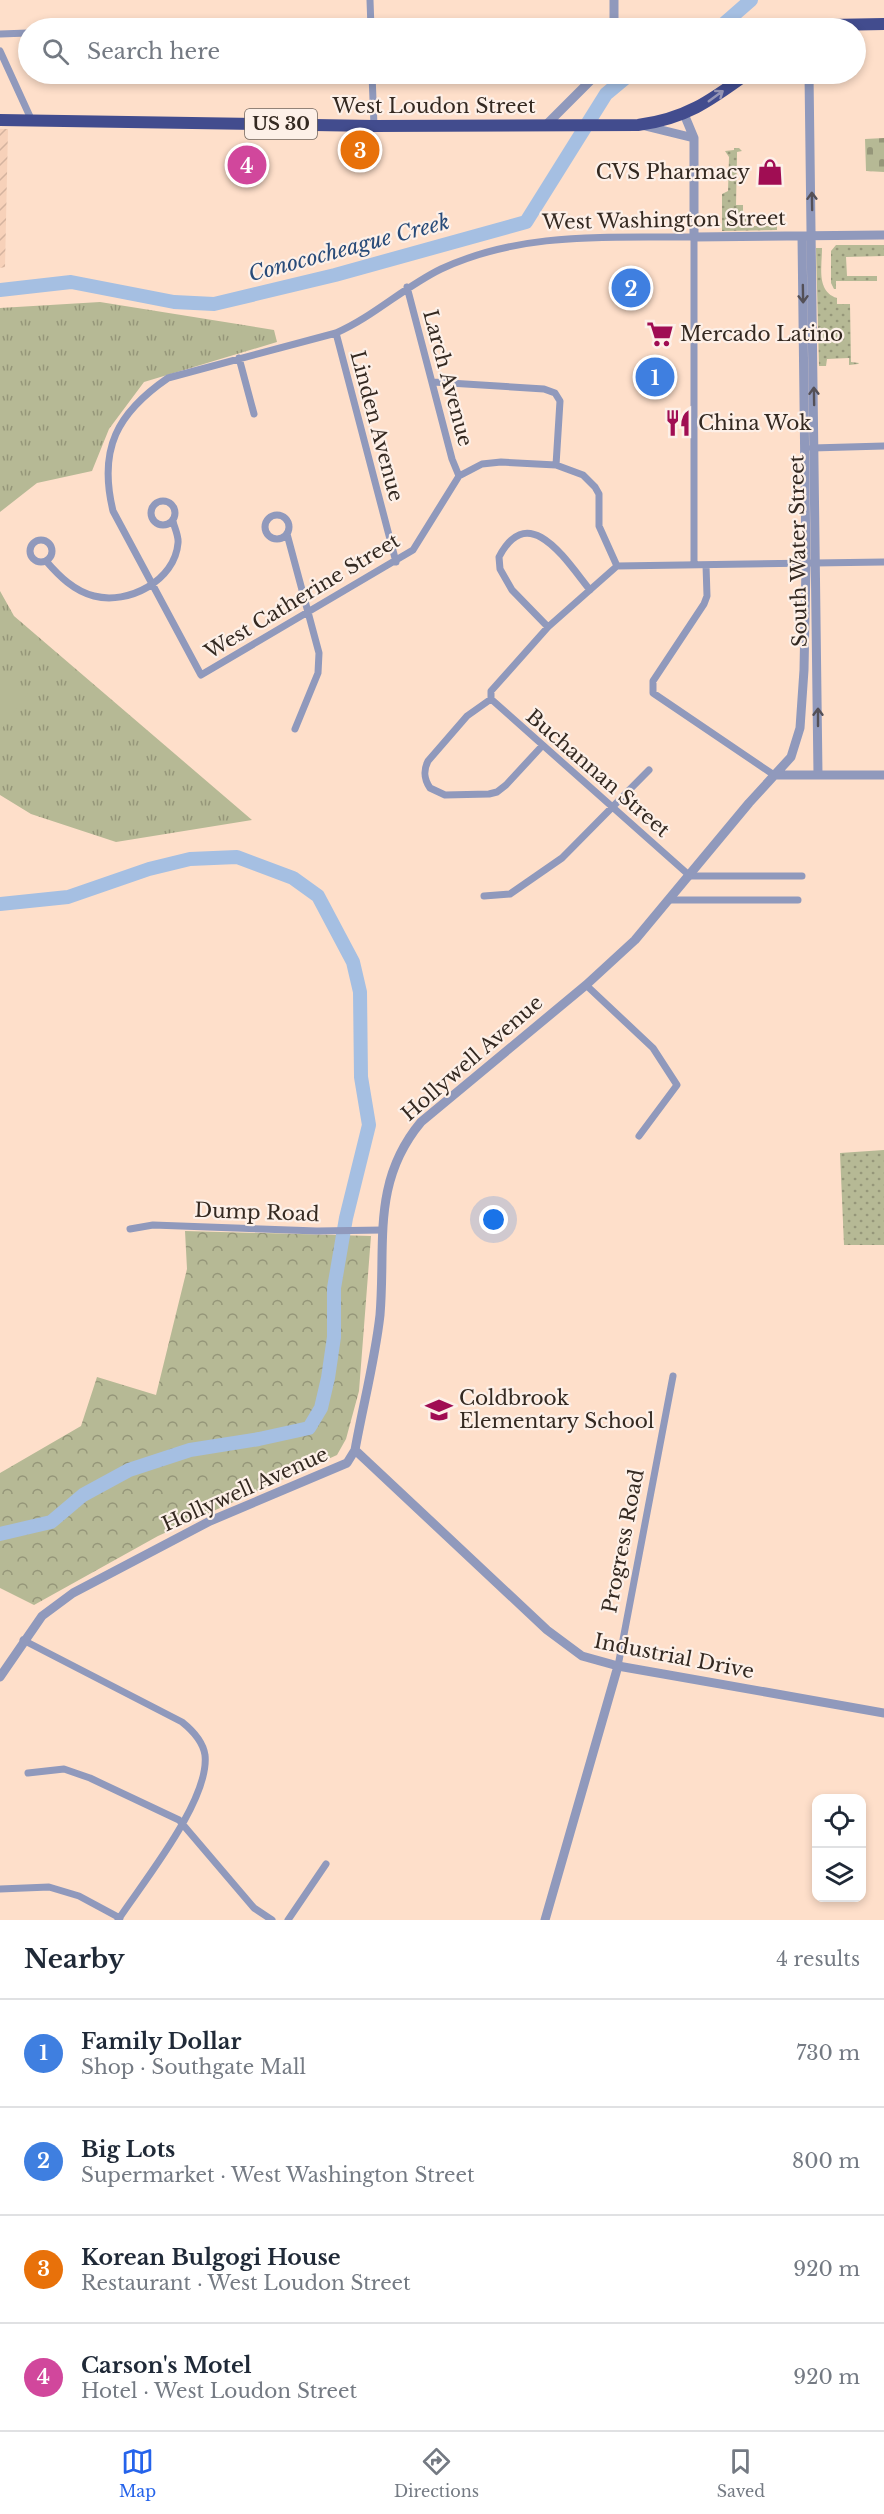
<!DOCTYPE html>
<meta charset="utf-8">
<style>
body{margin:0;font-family:"Libre Baskerville",serif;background:#f2f2f3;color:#1f2937}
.controls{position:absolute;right:18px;bottom:18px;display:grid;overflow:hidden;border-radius:12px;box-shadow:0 3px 9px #0003}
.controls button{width:54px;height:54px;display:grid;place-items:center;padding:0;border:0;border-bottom:2px solid #e0e1e3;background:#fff;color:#1f2937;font:30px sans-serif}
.you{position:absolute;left:494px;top:1220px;width:21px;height:21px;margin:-15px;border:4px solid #fff;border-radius:50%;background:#1a73e8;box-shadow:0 0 0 9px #1a73e833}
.badge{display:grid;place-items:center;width:39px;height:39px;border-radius:50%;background:#2563eb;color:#fff;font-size:20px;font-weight:700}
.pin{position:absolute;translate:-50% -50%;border:3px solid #fff;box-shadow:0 2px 6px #0006}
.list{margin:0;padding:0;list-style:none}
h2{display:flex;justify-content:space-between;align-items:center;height:78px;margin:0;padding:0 24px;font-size:26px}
h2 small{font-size:20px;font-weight:400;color:#747a83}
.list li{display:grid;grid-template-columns:39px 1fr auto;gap:18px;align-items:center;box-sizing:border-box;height:108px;padding:0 24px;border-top:2px solid #e0e1e3}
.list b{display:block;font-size:22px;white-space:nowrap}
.list p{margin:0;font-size:20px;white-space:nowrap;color:#747a83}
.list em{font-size:20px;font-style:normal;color:#747a83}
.icon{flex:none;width:33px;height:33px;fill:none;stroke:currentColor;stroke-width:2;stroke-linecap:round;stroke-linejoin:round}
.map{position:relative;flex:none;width:884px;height:1920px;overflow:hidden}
.search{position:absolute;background:#fff;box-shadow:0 3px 9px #0003;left:18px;right:18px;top:18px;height:66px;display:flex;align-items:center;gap:15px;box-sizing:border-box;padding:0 21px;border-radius:33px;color:#747a83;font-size:22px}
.sheet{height:510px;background:#fff}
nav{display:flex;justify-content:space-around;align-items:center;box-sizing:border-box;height:84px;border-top:2px solid #e0e1e3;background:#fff;font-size:16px;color:#747a83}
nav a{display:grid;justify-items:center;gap:3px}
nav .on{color:#2563eb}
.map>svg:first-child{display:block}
</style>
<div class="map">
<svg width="884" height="1920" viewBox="0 0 884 1920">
<defs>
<pattern id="industrial-furrows" width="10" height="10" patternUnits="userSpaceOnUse" patternTransform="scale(1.5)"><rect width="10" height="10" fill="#f7d1b9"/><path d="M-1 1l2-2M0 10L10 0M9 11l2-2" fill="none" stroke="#d4b39f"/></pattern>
<pattern id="grass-dots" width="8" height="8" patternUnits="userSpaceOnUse" patternTransform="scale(1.5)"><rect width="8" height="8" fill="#b6b995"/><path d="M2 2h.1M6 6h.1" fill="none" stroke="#959679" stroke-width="1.8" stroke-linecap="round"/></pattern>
<pattern id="forest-crowns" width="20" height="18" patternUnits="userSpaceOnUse" patternTransform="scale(1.5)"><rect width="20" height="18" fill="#b6b995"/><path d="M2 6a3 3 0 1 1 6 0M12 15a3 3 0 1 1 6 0" fill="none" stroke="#959679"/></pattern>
<pattern id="cemetery-stones" width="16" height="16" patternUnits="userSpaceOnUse" patternTransform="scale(1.5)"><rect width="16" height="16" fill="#b6b995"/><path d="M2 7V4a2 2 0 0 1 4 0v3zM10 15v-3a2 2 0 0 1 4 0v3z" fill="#959679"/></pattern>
<pattern id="park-tufts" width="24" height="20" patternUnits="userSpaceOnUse" patternTransform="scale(1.5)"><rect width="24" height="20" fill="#b6b995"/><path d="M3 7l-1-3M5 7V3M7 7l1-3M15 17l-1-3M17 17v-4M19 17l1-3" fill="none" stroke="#959679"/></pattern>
</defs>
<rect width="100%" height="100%" fill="#fedfca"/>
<path fill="url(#industrial-furrows)" d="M0 129H8L5 267 0 268Z"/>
<path fill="url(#grass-dots)" d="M734 148H739L742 151 737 152V156L736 205H743V214L751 221 752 226H777V230L722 231V194L728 191 729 157 725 151 734 150Z
M836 245H884V256L846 257 847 276H877V281H836V289H834L831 283V251Z
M816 248H822C822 267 816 291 837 298V304H850L851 362 859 363 858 364 849 365V358L827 359 826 366H819Z
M884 1150V1245H844L840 1153Z"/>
<path fill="url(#forest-crowns)" d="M185 1231 371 1236 359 1391 346 1439 337 1455 158 1536 34 1605 0 1588V1473L81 1426 97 1377 156 1395 187 1269Z"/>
<path fill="url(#cemetery-stones)" d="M884 138V172L866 171 865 139Z"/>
<path fill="url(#park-tufts)" d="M100 302 274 330 277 342 144 382 109 429 92 471 37 483 0 512V308Z
M0 591 14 616 252 820 116 842 31 814 0 795Z"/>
<path fill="#b6b995" d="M0 672 28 693 0 731Z"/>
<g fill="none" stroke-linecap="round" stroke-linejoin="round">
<path stroke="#a5bfe2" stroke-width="14" d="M719 28 751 0
M0 290 71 282 174 302 214 304 335 275 526 222 606 94 630 74
M0 904 68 897 149 869 190 859 237 857 293 878 318 896 353 962 360 992 361 1077 369 1125 346 1218 334 1288V1337L328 1378 321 1408 309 1428 259 1439 190 1450 129 1470 83 1495 51 1522 0 1534"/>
<path stroke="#9099bc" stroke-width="7" d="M370 0 371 28
M452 28 615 24
M0 34 28 33
M0 51 32 121
M372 74 374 126
M407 287 452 459 459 476
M336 333 396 562
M239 358 254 414
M433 382 544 389 555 393 560 401 556 465
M812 448 884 446
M151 513a12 12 0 1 1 24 0a12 12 0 1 1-24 0Z
M265 527a12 12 0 1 1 24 0a12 12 0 1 1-24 0Z
M287 534 319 653 318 673 295 729
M30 551a11 11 0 1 1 22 0a11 11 0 1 1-22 0Z
M46 561C59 576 74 591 94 596 128 605 175 581 178 543 179 536 174 527 173 521
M706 565 707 596 704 604 653 681V693L774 775
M617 566 599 526V494L595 487 583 475 556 465 501 462 482 464 459 476 413 550 201 675 113 511C98 449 117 413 168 378L336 333C373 317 404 287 441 269 523 231 606 238 694 237V565
M617 566 548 627 491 691V699L690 876H802
M617 566 884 562
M548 627 512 590 500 569 499 557C529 499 567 562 590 590
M491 699 467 716 428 761C423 771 424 779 430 788L445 795 489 794 497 792 506 785 542 746
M484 896 510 894 562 858 649 770
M670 900H798
M586 985 653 1048 677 1085 639 1136
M130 1229 153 1225 317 1231 383 1230
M23 1640 182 1722C192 1730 203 1742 205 1755 210 1800 143 1882 118 1920
M618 1666 673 1376
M28 1773 64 1769 90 1778 179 1820 254 1908 272 1920
M0 1889 49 1887 79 1896 120 1918
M288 1920 326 1864"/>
<path stroke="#9099bc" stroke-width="9" d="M614 0V28
M809 74 818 775
M684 114 694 138V237L884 235
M641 125 694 138
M545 126 597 74
M774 775H884
M355 1450 547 1630 582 1656 618 1666 884 1713
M0 1677 42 1616 73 1593 210 1521 347 1463 355 1450C363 1405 375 1360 380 1315 386 1243 371 1182 421 1122L586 985 635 940 749 803 791 757 800 728 804 670 806 564 802 236
M545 1920 618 1666"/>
<path stroke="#424c8e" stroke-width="12" d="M809 28 830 25 884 24
M0 120 374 126 638 125C685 119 710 101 747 74"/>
</g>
<defs><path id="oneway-shaft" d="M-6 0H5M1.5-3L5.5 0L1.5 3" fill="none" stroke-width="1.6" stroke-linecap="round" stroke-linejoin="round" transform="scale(1.5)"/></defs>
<use stroke="#9696b6" href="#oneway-shaft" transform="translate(716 96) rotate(-36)"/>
<g stroke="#545057">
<use href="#oneway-shaft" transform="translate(812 201) rotate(-91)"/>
<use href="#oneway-shaft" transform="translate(803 294) rotate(89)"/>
<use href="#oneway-shaft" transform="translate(814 396) rotate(-91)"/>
<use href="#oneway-shaft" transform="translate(818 717) rotate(-90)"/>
</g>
<defs>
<symbol id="shop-bare" viewBox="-9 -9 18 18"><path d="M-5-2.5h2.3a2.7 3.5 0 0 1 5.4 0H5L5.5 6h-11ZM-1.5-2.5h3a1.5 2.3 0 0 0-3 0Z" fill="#a00d53" stroke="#fdf0e8" stroke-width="2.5" paint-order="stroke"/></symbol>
<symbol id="supermarket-bare" viewBox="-9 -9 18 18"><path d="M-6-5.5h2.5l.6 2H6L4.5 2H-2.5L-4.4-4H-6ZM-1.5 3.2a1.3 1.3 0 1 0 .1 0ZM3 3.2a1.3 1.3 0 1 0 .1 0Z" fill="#a00d53" stroke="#fdf0e8" stroke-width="2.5" paint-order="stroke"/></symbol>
<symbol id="restaurant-bare" viewBox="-9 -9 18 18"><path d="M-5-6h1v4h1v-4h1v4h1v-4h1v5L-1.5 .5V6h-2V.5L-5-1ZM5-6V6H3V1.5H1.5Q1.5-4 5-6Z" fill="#a00d53" stroke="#fdf0e8" stroke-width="2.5" paint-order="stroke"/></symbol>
<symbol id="school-bare" viewBox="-9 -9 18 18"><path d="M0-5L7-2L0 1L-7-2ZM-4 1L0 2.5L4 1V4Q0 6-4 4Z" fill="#a00d53" stroke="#fdf0e8" stroke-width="2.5" paint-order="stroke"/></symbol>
</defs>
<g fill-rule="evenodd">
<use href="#shop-bare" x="751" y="153" width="38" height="38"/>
<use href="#supermarket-bare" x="641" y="315" width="38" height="38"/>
<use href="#restaurant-bare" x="659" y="404" width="38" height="38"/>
<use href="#school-bare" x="420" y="1391" width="38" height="38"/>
</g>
<g text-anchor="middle" stroke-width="4.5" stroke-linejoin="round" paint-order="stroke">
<rect fill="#fdf0e8" stroke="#70655d" stroke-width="1.5" x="245" y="109" width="72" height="30" rx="4.5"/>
<g font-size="18" font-weight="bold" fill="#342921">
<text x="281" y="130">US 30</text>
</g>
<g font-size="20" fill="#342921" stroke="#fdf0e8">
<text x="434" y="113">West Loudon Street</text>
<text transform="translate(664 220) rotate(-1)" y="7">West Washington Street</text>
<text transform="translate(448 378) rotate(75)" y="7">Larch Avenue</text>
<text transform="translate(377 426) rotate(75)" y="7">Linden Avenue</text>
<text transform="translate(798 551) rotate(-91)" y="7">South Water Street</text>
<text transform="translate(302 596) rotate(-31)" y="7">West Catherine Street</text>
<text transform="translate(598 773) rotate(41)" y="7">Buchannan Street</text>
<text transform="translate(472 1058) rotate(-41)" y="7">Hollywell Avenue</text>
<text transform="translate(257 1212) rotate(2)" y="7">Dump Road</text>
<text transform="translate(245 1489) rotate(-24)" y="7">Hollywell Avenue</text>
<text transform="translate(623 1541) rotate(-79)" y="7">Progress Road</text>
<text transform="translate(674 1656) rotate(11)" y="7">Industrial Drive</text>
</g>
<g font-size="20" fill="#342921" stroke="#fdf0e8" text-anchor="start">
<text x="750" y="179" text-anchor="end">CVS Pharmacy</text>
<text x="680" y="341">Mercado Latino</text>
<text x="698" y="430">China Wok</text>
<text x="459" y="1405">Coldbrook<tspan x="459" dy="23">Elementary School</tspan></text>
</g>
<g font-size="21" font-style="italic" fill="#284b79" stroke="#fdf0e8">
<text transform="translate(349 248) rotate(-15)" y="7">Conococheague Creek</text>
</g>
</g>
</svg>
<div class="controls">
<button><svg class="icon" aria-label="locate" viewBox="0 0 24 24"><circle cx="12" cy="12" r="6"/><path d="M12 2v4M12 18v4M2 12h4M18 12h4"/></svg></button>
<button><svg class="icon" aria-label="layers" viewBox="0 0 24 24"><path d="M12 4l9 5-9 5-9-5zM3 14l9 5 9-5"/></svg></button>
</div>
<div class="you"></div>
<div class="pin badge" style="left:655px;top:377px;background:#3f7fe0">1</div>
<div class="pin badge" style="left:631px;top:288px;background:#3f7fe0">2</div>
<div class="pin badge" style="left:360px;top:150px;background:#e8710a">3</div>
<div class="pin badge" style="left:247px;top:165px;background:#d1479c">4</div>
<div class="search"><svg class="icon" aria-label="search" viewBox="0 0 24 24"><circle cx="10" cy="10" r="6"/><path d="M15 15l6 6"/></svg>Search here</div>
</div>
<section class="sheet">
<h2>Nearby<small>4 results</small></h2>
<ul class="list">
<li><span class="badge" style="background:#3f7fe0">1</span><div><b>Family Dollar</b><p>Shop · Southgate Mall</p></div><em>730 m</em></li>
<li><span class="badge" style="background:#3f7fe0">2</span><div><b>Big Lots</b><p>Supermarket · West Washington Street</p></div><em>800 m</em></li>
<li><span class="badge" style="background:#e8710a">3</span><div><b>Korean Bulgogi House</b><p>Restaurant · West Loudon Street</p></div><em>920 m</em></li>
<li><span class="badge" style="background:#d1479c">4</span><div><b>Carson's Motel</b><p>Hotel · West Loudon Street</p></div><em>920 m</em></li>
</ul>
</section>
<nav>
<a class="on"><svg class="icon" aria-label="map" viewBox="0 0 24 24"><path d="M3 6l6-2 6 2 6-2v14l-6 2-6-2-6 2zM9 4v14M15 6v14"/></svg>Map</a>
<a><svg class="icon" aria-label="directions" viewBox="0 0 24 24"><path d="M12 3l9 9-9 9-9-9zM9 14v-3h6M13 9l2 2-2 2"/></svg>Directions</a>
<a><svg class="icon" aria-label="saved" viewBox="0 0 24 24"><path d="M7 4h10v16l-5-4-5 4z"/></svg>Saved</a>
</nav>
